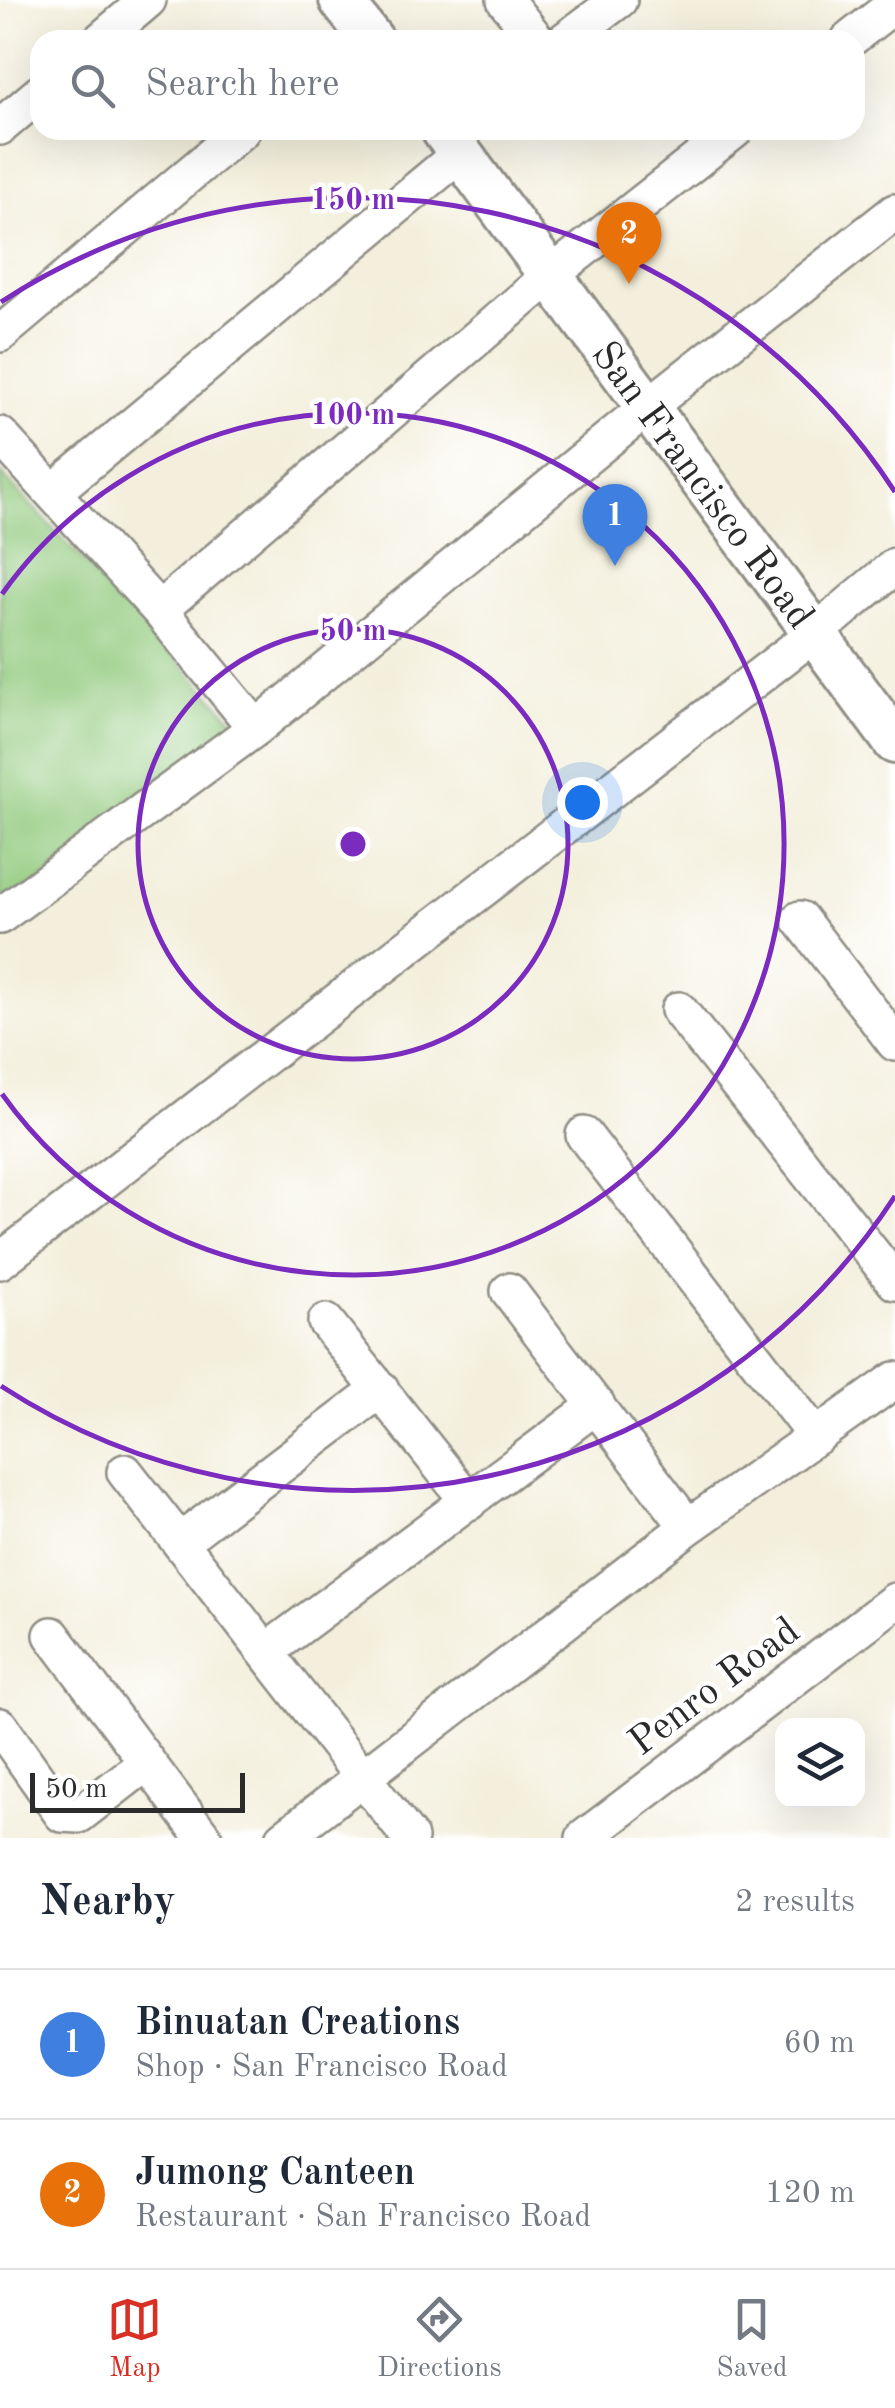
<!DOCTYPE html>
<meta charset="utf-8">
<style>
body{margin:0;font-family:"Old Standard TT",serif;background:#f2f2f3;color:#1f2937}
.controls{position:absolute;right:30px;bottom:30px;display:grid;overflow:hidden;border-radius:20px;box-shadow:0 10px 40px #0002}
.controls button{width:90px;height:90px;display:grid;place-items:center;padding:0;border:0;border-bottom:2px solid #e0e1e3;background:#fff;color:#1f2937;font:50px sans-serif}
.scale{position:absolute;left:30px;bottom:25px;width:215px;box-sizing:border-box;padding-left:10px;border:5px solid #2b2b2b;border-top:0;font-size:28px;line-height:35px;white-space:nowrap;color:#2b2b2b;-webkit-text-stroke:8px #fff;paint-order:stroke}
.you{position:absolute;left:582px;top:802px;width:35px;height:35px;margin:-25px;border:8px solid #fff;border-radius:50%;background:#1a73e8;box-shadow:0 0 0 15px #1a73e833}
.badge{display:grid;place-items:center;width:65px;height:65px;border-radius:50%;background:#d93025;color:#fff;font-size:32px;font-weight:700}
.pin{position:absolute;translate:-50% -82px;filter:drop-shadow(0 2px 5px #0008)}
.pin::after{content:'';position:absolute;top:52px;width:35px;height:30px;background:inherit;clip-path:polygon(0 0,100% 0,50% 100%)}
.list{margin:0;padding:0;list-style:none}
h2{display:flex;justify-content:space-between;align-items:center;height:130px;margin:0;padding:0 40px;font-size:42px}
h2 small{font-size:32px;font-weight:400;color:#747a83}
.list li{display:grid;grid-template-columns:65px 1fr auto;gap:30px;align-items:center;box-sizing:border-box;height:150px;padding:0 40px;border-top:2px solid #e0e1e3}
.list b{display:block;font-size:38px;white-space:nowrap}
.list p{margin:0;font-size:32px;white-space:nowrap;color:#747a83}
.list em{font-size:32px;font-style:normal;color:#747a83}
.icon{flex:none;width:55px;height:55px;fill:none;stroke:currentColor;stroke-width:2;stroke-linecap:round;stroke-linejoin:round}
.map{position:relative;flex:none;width:895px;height:1838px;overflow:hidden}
.search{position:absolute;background:#fff;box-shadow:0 10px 40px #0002;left:30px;right:30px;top:30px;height:110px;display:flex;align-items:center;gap:25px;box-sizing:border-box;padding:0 35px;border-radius:30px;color:#747a83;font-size:38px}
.sheet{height:430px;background:#fff}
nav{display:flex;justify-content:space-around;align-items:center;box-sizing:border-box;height:140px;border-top:2px solid #e0e1e3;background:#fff;font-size:28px;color:#747a83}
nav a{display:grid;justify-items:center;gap:5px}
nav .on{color:#d93025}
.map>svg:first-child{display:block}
</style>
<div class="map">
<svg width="895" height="1838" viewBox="0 0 895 1838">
<rect width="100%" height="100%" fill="#fff"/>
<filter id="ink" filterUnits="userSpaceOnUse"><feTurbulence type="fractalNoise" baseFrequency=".01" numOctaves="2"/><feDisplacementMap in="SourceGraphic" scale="20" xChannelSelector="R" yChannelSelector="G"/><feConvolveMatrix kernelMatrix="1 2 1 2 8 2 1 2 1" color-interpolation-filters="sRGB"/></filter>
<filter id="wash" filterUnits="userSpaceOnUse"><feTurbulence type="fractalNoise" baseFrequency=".0048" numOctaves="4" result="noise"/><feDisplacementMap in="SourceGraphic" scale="40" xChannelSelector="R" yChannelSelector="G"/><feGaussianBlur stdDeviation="2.25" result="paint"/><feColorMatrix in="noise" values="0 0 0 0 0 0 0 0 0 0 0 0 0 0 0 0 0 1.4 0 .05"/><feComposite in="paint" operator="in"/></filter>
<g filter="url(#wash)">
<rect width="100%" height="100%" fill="#f3efdc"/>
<path fill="#90c97c" stroke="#5e7a54" stroke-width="2.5" d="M0 472 241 727 0 913Z"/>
</g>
<g filter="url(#ink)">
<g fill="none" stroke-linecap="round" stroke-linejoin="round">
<defs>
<path id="minor" d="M505 0 537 40
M101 40 148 0
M565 40 619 0
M849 40 895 4
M0 127 40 93
M0 334 242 130
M0 435 159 610 256 728
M53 492 461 153
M159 610 552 274 735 130
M0 916 256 728 650 405 895 212
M800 919 895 1043
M679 1010 895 1282
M584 1135 816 1437
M0 1261 814 634 895 566
M509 1291 688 1527
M326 1322 469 1502
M125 1472 410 1838
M181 1541 381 1389
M52 1635 204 1838
M267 1651 597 1405
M0 1726 62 1814 79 1815 146 1763
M284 1838 688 1527 895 1380
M584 1838 895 1601"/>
<g id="tertiary">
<path d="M341 0 372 40"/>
<path id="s1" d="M443 130 895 742"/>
</g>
</defs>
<use href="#minor" stroke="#8f8d84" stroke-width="40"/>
<use href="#tertiary" stroke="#8f8d84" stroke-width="48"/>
<use href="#minor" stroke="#fff" stroke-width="35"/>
<use href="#tertiary" stroke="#fff" stroke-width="42"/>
</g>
</g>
<g fill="none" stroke="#7b2cbf" stroke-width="5">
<circle cx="353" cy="844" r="215"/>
<path d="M2 594A431 431 0 1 1 2 1094"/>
<path d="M895 1196A646 646 0 0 1 1 1386M1 302A646 646 0 0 1 895 492"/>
</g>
<g text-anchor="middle" stroke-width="9" stroke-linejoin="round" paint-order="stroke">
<g font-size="40" fill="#2b2b2b" stroke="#fff">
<text dy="14" stroke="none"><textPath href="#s1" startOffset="440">San Francisco Road</textPath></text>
<text transform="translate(713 1685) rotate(-37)" y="14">Penro Road</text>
</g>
</g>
<circle cx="353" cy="844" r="15" fill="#7b2cbf" stroke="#fff" stroke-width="5"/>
<g font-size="30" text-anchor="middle" font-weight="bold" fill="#7b2cbf" stroke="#fff" stroke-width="9" stroke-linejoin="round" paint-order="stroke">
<text x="353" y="209">150 m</text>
<text x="353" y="424">100 m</text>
<text x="353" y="640">50 m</text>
</g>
</svg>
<div class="controls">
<button><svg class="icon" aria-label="layers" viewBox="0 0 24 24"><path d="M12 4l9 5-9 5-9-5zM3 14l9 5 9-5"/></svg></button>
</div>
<div class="scale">50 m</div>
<div class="you"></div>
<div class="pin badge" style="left:615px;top:566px;background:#3f7fe0">1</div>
<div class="pin badge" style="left:629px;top:284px;background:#e8710a">2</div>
<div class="search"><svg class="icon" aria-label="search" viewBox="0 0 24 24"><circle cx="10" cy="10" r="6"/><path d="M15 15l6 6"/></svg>Search here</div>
</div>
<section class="sheet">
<h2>Nearby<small>2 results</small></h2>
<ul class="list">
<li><span class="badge" style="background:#3f7fe0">1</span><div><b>Binuatan Creations</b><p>Shop · San Francisco Road</p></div><em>60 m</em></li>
<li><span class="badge" style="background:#e8710a">2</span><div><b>Jumong Canteen</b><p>Restaurant · San Francisco Road</p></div><em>120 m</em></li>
</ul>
</section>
<nav>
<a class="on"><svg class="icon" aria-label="map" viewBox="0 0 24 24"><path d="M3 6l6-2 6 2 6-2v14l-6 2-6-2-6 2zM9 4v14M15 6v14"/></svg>Map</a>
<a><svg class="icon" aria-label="directions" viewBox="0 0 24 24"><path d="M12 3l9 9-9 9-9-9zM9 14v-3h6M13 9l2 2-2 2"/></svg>Directions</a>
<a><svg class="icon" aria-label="saved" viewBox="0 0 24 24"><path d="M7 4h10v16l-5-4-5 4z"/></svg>Saved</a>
</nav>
